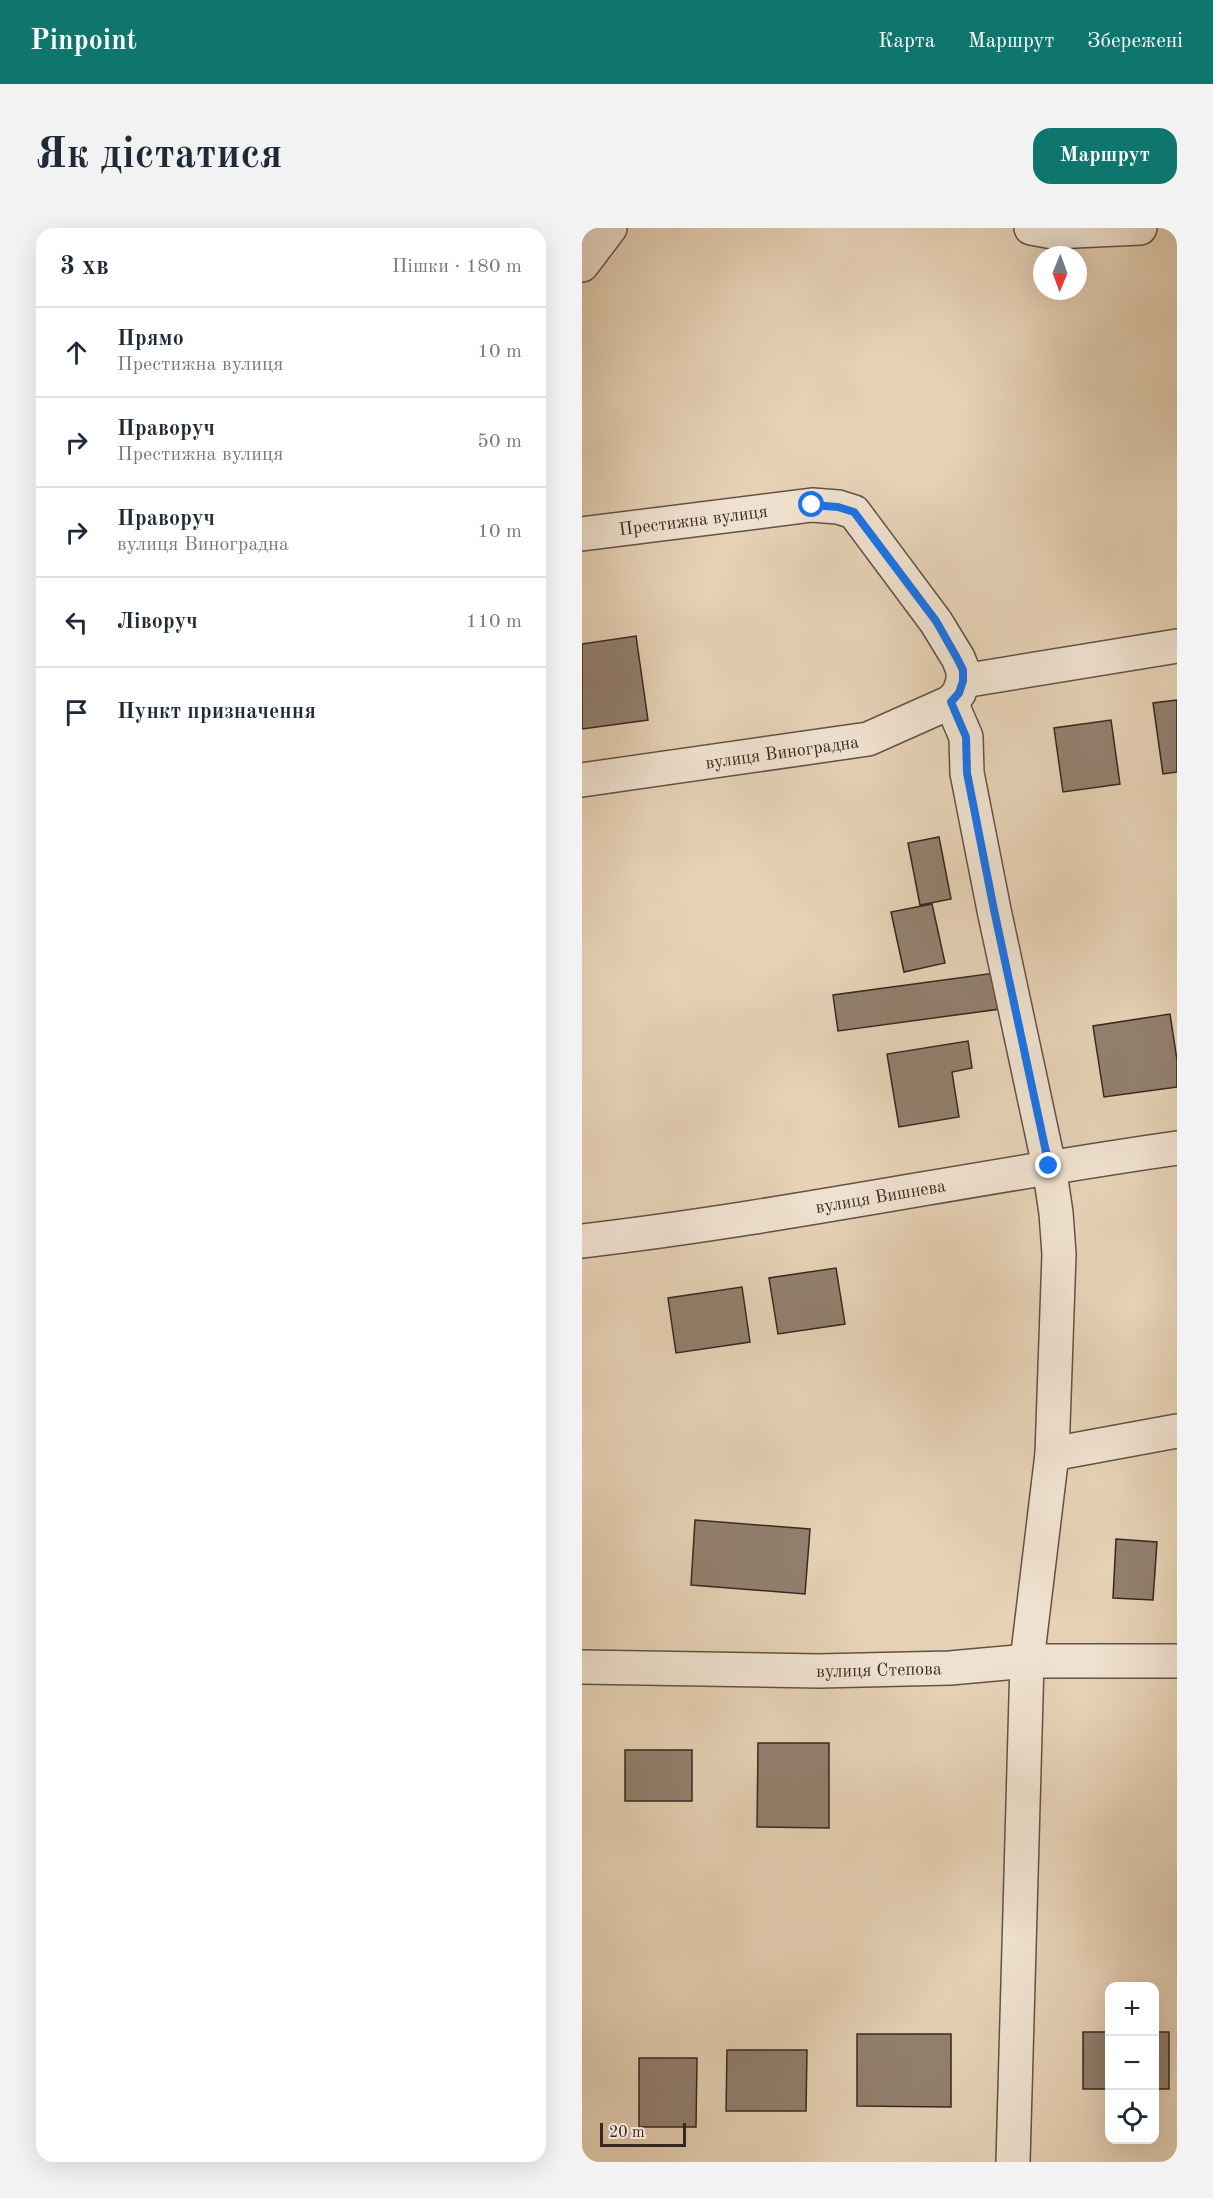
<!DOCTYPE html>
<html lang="uk">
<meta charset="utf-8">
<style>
body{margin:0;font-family:"Old Standard TT",serif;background:#f2f2f3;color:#1f2937}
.controls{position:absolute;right:18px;bottom:18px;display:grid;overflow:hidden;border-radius:12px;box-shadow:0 6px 24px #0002}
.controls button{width:54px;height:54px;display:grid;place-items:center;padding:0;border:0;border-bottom:2px solid #e0e1e3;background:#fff;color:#1f2937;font:30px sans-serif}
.compass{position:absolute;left:451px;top:18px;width:54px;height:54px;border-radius:50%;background:#fff;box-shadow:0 6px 24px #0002;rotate:181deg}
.scale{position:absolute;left:18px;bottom:15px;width:86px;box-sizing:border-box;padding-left:6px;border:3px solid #362821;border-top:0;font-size:16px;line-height:21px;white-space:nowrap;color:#362821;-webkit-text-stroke:4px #efe1cf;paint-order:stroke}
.stop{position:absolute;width:18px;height:18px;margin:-14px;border:4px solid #1a73e8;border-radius:50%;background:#fff}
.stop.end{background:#1a73e8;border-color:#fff;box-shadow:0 2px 6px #0008}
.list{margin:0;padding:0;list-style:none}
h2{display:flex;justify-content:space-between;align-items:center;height:78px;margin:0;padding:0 24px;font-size:26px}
h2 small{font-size:20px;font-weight:400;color:#747a83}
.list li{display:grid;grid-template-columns:39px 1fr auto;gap:18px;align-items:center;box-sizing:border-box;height:90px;padding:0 24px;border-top:2px solid #e0e1e3}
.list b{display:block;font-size:22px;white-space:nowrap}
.list p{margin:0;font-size:20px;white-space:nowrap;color:#747a83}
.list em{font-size:20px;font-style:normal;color:#747a83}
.icon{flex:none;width:33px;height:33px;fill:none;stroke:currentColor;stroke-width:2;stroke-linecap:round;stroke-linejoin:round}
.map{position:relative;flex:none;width:595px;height:1934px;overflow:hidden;border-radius:18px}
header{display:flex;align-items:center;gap:36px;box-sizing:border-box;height:84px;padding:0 30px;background:#0f766e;color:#fff}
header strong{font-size:28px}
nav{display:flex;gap:33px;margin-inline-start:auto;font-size:21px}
.intro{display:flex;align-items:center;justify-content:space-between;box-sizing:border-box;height:144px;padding:0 36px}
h1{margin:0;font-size:42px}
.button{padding:15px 27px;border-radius:18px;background:#0f766e;color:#fff;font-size:21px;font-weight:700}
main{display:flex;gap:36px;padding:0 36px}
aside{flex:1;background:#fff;border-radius:18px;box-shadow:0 6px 24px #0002}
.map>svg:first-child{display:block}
</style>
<header>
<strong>Pinpoint</strong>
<nav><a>Карта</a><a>Маршрут</a><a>Збережені</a></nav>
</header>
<div class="intro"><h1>Як дістатися</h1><a class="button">Маршрут</a></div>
<main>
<aside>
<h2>3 хв<small>Пішки · 180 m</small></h2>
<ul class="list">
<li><svg class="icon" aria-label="ahead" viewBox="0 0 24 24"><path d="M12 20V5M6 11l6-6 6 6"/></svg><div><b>Прямо</b><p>Престижна вулиця</p></div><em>10 m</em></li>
<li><svg class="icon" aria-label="right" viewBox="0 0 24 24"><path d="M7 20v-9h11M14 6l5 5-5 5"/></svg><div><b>Праворуч</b><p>Престижна вулиця</p></div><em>50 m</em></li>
<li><svg class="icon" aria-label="right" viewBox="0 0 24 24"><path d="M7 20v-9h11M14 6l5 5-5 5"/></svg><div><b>Праворуч</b><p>вулиця Виноградна</p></div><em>10 m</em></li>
<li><svg class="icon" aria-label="left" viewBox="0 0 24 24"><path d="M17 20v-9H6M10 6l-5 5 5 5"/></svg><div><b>Ліворуч</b></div><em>110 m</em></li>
<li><svg class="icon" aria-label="arrive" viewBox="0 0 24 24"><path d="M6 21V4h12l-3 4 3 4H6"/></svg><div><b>Пункт призначення</b></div></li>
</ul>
</aside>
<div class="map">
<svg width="595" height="1934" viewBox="0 0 595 1934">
<rect width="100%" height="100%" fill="#e6d1b5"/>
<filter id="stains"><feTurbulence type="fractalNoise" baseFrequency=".00333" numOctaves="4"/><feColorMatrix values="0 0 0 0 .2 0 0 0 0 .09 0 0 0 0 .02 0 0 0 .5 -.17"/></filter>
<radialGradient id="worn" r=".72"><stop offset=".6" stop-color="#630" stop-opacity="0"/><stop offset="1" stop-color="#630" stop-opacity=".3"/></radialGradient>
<path fill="#92806e" stroke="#362821" stroke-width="1.5" d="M54 408 66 492 0 501V416Z
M595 472V544L581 546 571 475Z
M529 492 538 556 481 564 472 500Z
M357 609 369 671 338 677 326 615Z
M350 676 363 735 322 744 309 684Z
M413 745 418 781 256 803 251 767Z
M588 786 595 832V859L522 869 511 798Z
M386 813 390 840 370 844 377 889 317 899 305 826Z
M254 1040 263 1096 196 1106 187 1050Z
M160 1059 168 1114 94 1125 86 1070Z
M113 1292 228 1301 223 1366 109 1357Z
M534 1311 575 1314 571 1372 531 1370Z
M176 1515H247V1600L175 1599Z
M43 1522H110V1573H43Z
M501 1804H528V1861H501Z
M572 1804H587V1861H572Z
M275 1806H369V1879L275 1878Z
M145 1822H225L224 1883H144Z
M57 1830H115L114 1899H57Z"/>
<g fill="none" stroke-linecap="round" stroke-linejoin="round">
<defs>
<g id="minor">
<path d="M449 0 471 4 558 0"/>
<path d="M0 37 28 0"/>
<path id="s1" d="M0 306 230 277 256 279 272 284 354 394 376 430 381 442V453L377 465 369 474 286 511 0 552"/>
<path d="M381 453 595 418"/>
<path d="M369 474 384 509 385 545 412 682 467 938 474 985 477 1026 470 1226 445 1433 431 1934"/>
<path id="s2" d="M0 1013C199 990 396 948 595 920"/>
<path d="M470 1226 595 1203"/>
<path id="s3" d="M0 1439 237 1443 368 1440 445 1433H595"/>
</g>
</defs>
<use href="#minor" stroke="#625246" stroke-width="36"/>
<use href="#minor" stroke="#efe1cf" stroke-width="33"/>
</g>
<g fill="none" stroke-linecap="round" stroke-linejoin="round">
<path stroke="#1a73e8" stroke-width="8" d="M230 277 256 279 272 284 354 393 375 430 381 442V453L377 465 369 474 384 509 385 545 412 682 467 938"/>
</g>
<g text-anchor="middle" stroke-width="4.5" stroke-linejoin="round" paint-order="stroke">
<g font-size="18" fill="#362821" stroke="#efe1cf">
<text dy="6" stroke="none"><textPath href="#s1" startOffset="112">Престижна вулиця</textPath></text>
<text transform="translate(200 524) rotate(-8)" y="6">вулиця Виноградна</text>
<text dy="6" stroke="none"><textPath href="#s2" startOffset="302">вулиця Вишнева</textPath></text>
<text dy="6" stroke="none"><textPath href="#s3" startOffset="297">вулиця Степова</textPath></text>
</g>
</g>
<rect width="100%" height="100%" filter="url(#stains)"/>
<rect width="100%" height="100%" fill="url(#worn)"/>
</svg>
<div class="controls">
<button>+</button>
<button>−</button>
<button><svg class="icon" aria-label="locate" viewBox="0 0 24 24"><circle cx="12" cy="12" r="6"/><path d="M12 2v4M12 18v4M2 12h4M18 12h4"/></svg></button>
</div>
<svg class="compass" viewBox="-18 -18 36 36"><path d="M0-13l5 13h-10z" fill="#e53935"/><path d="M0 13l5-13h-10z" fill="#747a83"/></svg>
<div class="scale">20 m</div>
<div class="stop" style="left:230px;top:277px"></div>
<div class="stop end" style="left:467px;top:938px"></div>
</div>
</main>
